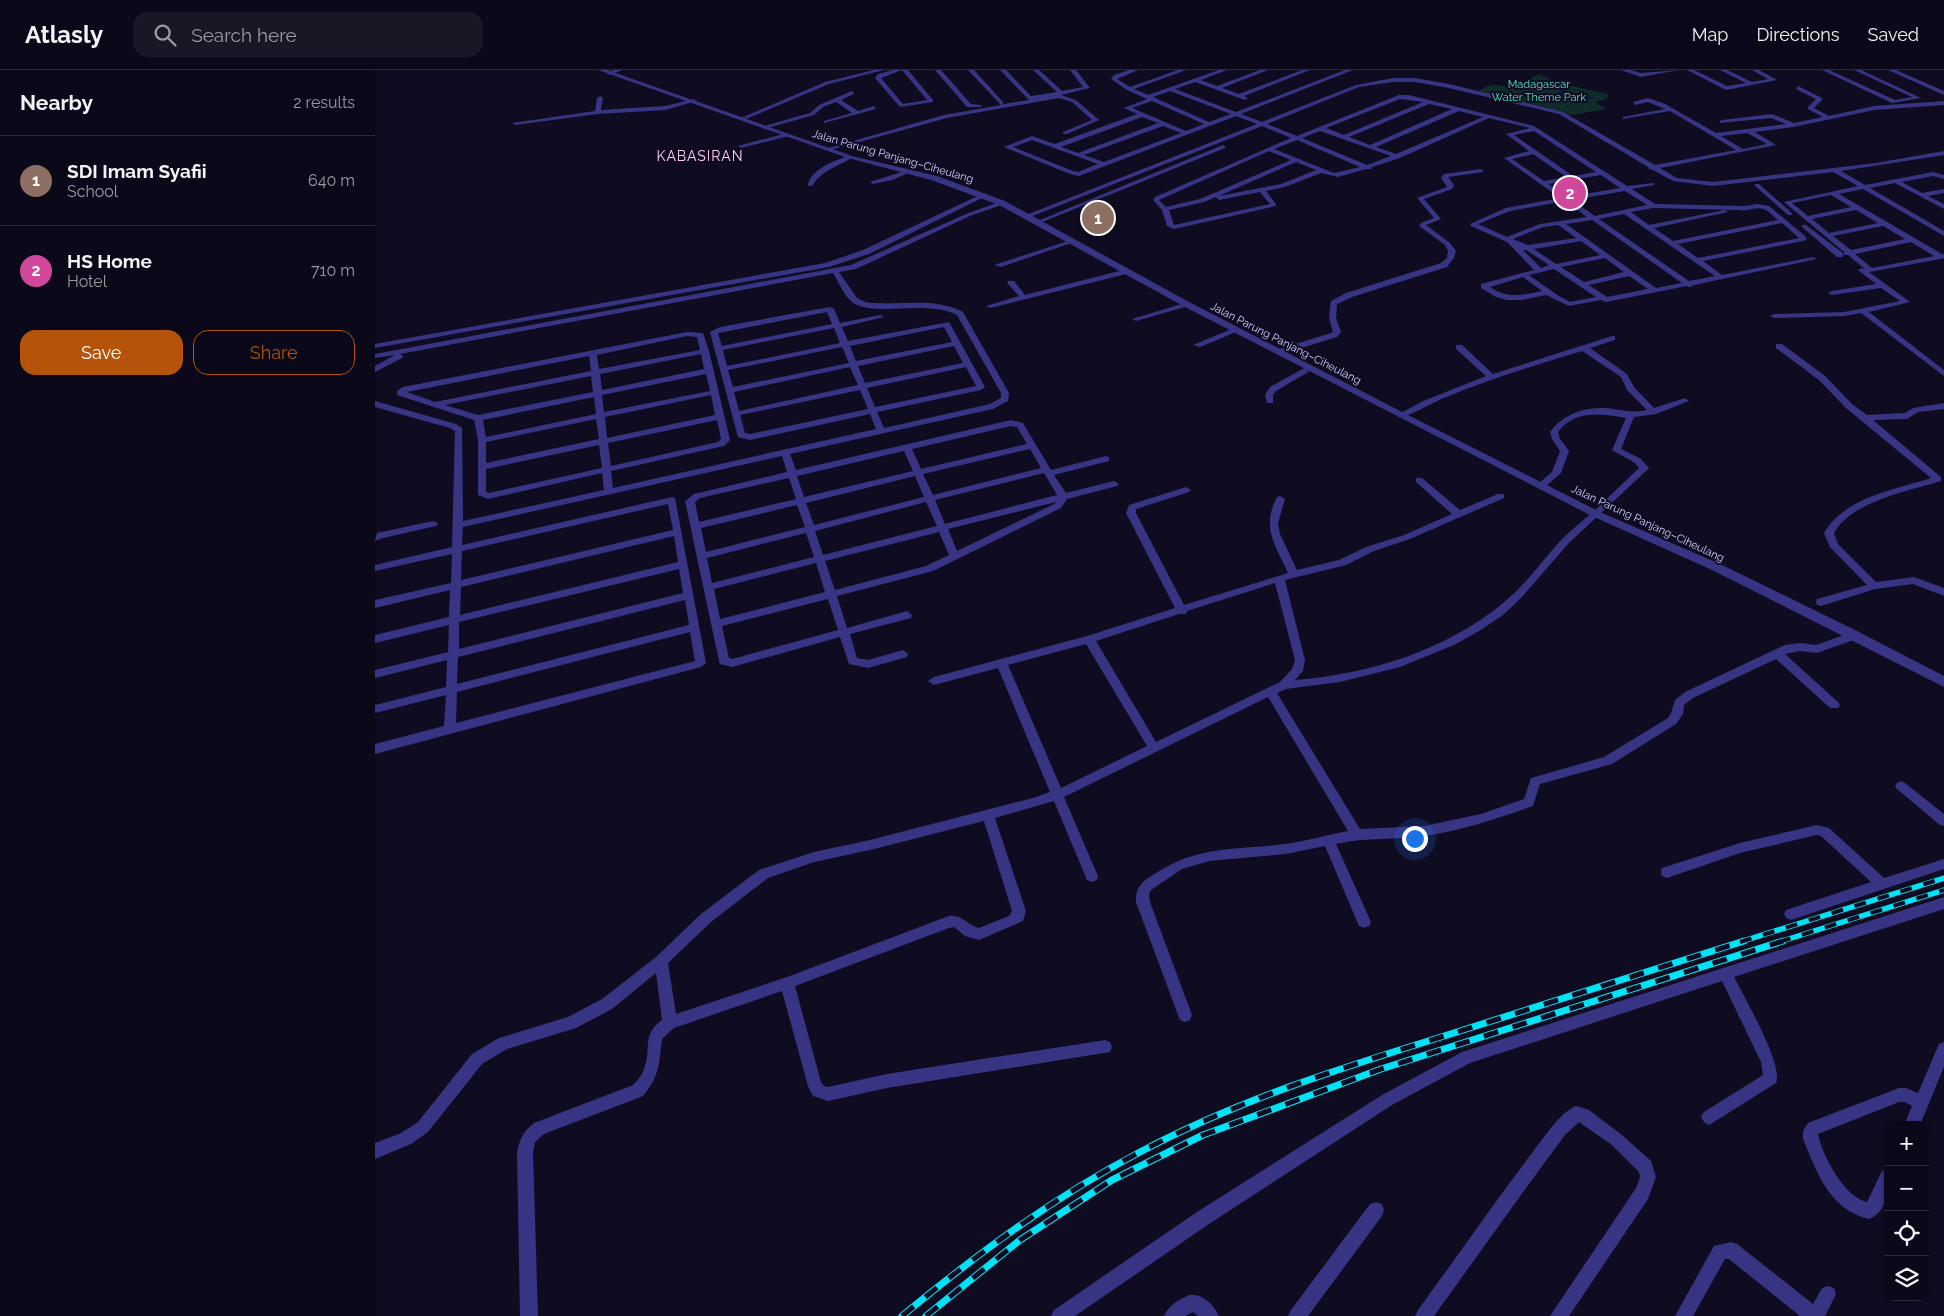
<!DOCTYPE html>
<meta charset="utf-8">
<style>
body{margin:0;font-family:Raleway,sans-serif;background:#191726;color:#f1f3f6}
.controls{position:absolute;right:15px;bottom:15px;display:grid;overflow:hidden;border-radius:10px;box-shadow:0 1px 4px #0004}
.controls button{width:45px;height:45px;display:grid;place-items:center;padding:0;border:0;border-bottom:1px solid #2b2a38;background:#0b0919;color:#f1f3f6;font:25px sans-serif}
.you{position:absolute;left:1039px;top:768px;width:18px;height:18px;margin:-12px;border:4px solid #fff;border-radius:50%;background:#1a73e8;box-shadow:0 0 0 8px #1a73e833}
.badge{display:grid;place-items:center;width:32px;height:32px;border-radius:50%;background:#b45309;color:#fff;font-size:16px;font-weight:700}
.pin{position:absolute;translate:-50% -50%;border:2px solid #fff;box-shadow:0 1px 5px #0006}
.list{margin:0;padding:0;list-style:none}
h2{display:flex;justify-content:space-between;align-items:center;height:65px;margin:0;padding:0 20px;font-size:21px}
h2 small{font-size:16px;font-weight:400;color:#9a9aa2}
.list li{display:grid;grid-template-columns:32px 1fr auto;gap:15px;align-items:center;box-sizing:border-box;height:90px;padding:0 20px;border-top:1px solid #2b2a38}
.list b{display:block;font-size:19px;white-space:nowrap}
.list p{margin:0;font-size:16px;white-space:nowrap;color:#9a9aa2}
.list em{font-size:16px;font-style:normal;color:#9a9aa2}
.actions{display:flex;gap:10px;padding:15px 20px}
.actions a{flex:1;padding:11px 0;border:1px solid #b45309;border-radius:15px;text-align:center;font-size:18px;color:#b45309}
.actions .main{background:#b45309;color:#fff}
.icon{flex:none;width:28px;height:28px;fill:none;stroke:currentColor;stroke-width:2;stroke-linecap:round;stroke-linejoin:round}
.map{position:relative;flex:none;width:1569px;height:1246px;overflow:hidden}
header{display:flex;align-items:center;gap:30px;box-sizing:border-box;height:70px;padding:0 25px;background:#0b0919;border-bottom:1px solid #2b2a38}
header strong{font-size:24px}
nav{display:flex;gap:28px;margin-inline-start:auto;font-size:18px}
.search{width:350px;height:45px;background:#191726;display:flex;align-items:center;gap:12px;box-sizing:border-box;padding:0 18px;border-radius:15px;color:#9a9aa2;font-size:19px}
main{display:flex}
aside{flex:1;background:#0b0919}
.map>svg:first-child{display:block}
</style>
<header>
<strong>Atlasly</strong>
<div class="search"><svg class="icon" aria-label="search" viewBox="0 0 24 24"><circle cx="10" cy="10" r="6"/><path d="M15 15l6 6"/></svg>Search here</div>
<nav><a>Map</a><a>Directions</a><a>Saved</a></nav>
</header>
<main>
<aside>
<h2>Nearby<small>2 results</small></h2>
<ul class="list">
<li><span class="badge" style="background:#8d6e63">1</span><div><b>SDI Imam Syafii</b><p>School</p></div><em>640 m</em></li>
<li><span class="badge" style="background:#d1479c">2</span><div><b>HS Home</b><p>Hotel</p></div><em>710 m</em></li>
</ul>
<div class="actions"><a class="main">Save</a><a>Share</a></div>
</aside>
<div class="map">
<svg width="1569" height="1246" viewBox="0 0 1569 1246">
<rect width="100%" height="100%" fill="#0f0c21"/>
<path fill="#0f2c2a" d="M1165 4 1179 12 1233 24 1232 29 1220 32 1231 39 1196 45 1102 22C1113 14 1121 13 1134 18Z"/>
<path fill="#071c40" d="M1186 20 1217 26 1220 29 1196 30 1182 23Z"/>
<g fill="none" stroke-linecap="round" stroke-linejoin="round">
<path fill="#363483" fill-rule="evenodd" d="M239 0H247L235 5 232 3Z
M499 0H509L454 14 371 49 366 48 450 12Z
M518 0H527L506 8 528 34 552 30 527 0H533L558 30V32L525 37 500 8 503 4Z
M560 0H566L596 34 606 35V37H592Z
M593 0H599L628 32V34L654 30 625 0H631L656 26 682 22 658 0H664L687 21 708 17 695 0H701L715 18 686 25 701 30 724 50 692 64H688V62L717 50 697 32 684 28 572 48 455 80 450 79 569 45 626 35Z
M754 0H763L742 9 755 17 803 0H811L759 19 773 25 844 0H852L826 10 842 16 885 0H893L847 18 864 24 927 0H935L869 26 873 28 870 30 820 12 800 19 861 42 970 0H978L866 44 887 52 981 15 1018 8H1040L1074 14 1188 42 1280 95 1361 80 1295 41 1248 49V47L1290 39 1273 32 1260 35 1258 32 1273 28 1290 34 1341 63 1411 54 1396 48 1345 53V51L1347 50 1397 44 1419 53 1448 47 1433 39V37L1441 29 1421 19 1423 16 1447 28V30L1439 38 1454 46 1499 36 1569 31V35L1499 40 1418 57 1380 62 1401 75 1285 98 1302 108 1338 112 1501 93 1569 81V85L1466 101 1490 115 1558 102 1569 105V109L1558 106 1527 112 1547 123 1569 119V123L1553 126 1569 134V139L1520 113 1495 118 1569 161V166L1488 119 1464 124 1567 184H1569V188L1566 189 1494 202 1535 232 1494 242 1569 300V306L1486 243 1469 246 1399 248 1395 246 1399 244 1469 242 1525 231 1506 218 1457 225 1453 223 1457 221 1501 214 1483 200 1487 198 1490 199 1473 185H1469V182L1409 132 1483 116 1458 102 1338 116 1298 111 1278 100 1274 99 1273 97 1184 44 1074 18 1040 12H1018L984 17 892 54 922 66 1024 25H1034L1159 56 1252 116 1279 113V115L1257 119 1280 134 1371 136 1382 134 1394 136 1430 166 1432 169 1428 171 1328 191 1347 205 1438 187 1442 189 1319 215 1315 217 1312 216 1231 232 1226 230 1194 236 1171 225 1147 230H1132L1121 227 1106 218V214L1159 200 1132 172 1096 156 1095 154 1131 138 1185 128 1129 88 1154 81 1131 64 1155 58 1114 48 1025 88 997 97 996 99H991L963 107 946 103 910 117 891 121 901 134V136L799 159 792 156 787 140 778 130 780 127 916 68 887 56 655 147H651V145L882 54 861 46 704 106 695 104 629 77 657 66 680 74 762 44 749 38 772 29 752 20 736 9 739 5ZM795 21 856 44 834 52 778 27ZM1025 29 1048 32 969 65 951 58ZM777 31 829 54 811 61 757 38ZM1054 34 1077 39 995 75 974 67ZM1084 41 1108 47 1021 84 1001 77ZM767 47 783 53 703 83 686 77ZM788 56 806 63 729 92 709 85ZM945 61 1016 86 992 95 927 68ZM1159 61 1221 102 1198 106 1139 65ZM1372 63 1392 74 1368 79 1346 66ZM657 70 723 94 703 102 698 101 638 77ZM922 70 985 97 959 103 899 79ZM894 81 916 90 825 129 791 137 784 130ZM1158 84 1191 107 1169 111 1137 89ZM921 92 941 100 906 114 844 126ZM1226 105 1245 118 1192 127 1174 114ZM1250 121 1272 135 1220 146 1197 130ZM885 122 895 134 799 155 794 140 829 132 841 127 844 130ZM1456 125 1476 137 1433 146 1417 133ZM1190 131 1212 147 1165 154 1132 167 1103 154 1135 141ZM1278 138 1363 140C1371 142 1381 136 1389 139 1394 141 1399 147 1403 150L1298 171 1279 158 1353 142 1350 140 1274 155 1256 142ZM1481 140 1503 153 1454 163 1437 149ZM1249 144 1340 206 1314 211 1224 149ZM1217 150 1307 213 1281 218 1191 154ZM1407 153 1424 168 1323 188 1303 174ZM1183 155 1201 168 1153 175 1138 169 1168 157ZM1508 156 1530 169 1476 180 1458 166ZM1206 171 1225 185 1181 194 1159 179ZM1536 172 1559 186 1497 198 1480 184ZM1148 180H1151L1174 195 1166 198ZM1230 188 1249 202 1209 212 1186 197ZM1179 199 1221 227 1195 232 1184 226 1154 205ZM1254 206 1273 219 1232 227 1214 215ZM1148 207 1167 221C1148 225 1131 229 1115 217Z
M1246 0H1255L1266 3 1304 0 1266 7Z
M1312 0H1319L1352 16 1371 13 1345 0H1352L1377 12 1393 9 1377 0H1384L1402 10 1351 20Z
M1447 0H1454L1520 30 1537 27 1479 0H1486L1546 28 1517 33Z
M1513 0H1521L1569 21V25Z
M477 21 479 24 466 30 483 41 499 36 501 39 449 53V51L477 43 461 32 448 37 439 45 389 59 386 57 435 43 444 35Z
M225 26 228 28 226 40 290 36 319 29 322 31 290 40 223 44 140 55 137 53 220 41 222 28Z
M412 63 415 65 414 66 366 78 363 76Z
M848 75 851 77 850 78 665 153 660 152Z
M473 86 478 87C463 97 448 99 437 116H433C434 100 459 91 473 86Z
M1106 99 1108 100V102L1073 107 1079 115 1077 119 1049 129 1066 149 1051 155 1075 173 1081 181 1079 188 1072 197 977 227 962 234 961 248 966 262 962 267 907 284H901V280L956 263 958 262 954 248 956 231 971 223 1066 193 1072 188 1073 181 1070 175 1044 156 1046 153 1059 148 1042 128 1072 117 1066 108 1069 104Z
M533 100 538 101 517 110 498 114 495 112Z
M1380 114H1384L1417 143V145H1413L1380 116Z
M609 123 612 125 611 126 494 184 454 197 0 278V274L450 193 488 180Z
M627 131 630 133 629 134 595 146 481 199 464 202 482 228 490 232C523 237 557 226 588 242L634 323 633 331 618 339 415 384 421 400 636 350 648 353 676 400 731 386 734 387V391L679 405 691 423 739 411 744 414 742 416 692 429 686 438 558 501 462 526 472 558 532 541 537 545 536 548 475 564 482 588 493 590 528 580 533 584 532 587 493 598 474 594 465 567 357 597 345 594 344 591 310 431 319 424 412 402 407 386 88 457 87 475 297 427 300 428 331 593 326 597 0 684V674L69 656 71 625 0 643V635L71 617 72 590 0 608V600L73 582 74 555 0 573V565L74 547 75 520 0 538V530L76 513 77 484 0 501V495L77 477 80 361 75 358 0 337V331L81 354 87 358 88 451 229 420 227 403 113 429 103 425V370L99 350 22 325V321L28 317 312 262 328 263 334 281 355 370 349 376 236 401 238 418 501 359 495 344 375 370 363 367 335 262 345 257 455 237 459 239 465 253 505 245 509 247 467 257 473 271 574 252 610 317 606 320 502 342 509 358 615 334 626 328V323L582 245C550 229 499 248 477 232 469 226 463 211 458 203L25 284 28 286 27 288 0 302V296L20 285 0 288V284L476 195 591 144ZM452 242 457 254 347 276 343 263ZM569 257 577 272 481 291 475 276ZM459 258 465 273 352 296 348 280ZM312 266 322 267 325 280 224 299 222 285ZM579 276 588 293 490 313 483 296ZM467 277 474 293 358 317 353 300ZM326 284 329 299 227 320 225 304ZM214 286 216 301 60 332 32 322ZM475 297 483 315 364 341 359 322ZM591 297 601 316 500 337 492 318ZM331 304 335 321 229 342 227 325ZM216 306 218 322 103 345 70 335ZM485 320 493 339 375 364 370 363 365 345ZM336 325 340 345 232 368 230 347ZM219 327 221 344 111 367 108 350ZM221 349 224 369 111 393V372ZM342 350 346 369 343 372 236 396 233 373ZM636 356 642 357 652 374 546 399 537 379ZM224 375 227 398 114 423 111 422V399ZM655 379 666 398 558 425 548 404ZM529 381 538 401 429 427 422 406ZM669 403 682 425 570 454 560 430ZM540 406 549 427 439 455 431 433ZM414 408 421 429 324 452 320 432 325 428ZM551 432 562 456 448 485 440 461ZM681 432 679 434 582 481 573 459ZM293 434 298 460 86 510 87 481ZM422 435 430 457 331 482 326 458ZM564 462 574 485 551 496 460 520 450 491ZM431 463 439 487 337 513 332 488ZM299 466 303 492 85 545 86 517ZM441 493 450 522 345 549 339 519ZM304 499 308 523 84 579V552ZM453 529 463 560 357 589 354 588 347 556ZM310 530 314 555 82 614 83 587ZM315 562 320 591 81 653 82 622Z
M1427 155H1431L1468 183V187H1462L1427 157Z
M693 171 699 172 626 197 619 195Z
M752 199 756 201 755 203 615 238 611 236 644 226 632 213 633 211H639L650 225Z
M810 233 817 235 761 251 757 249Z
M859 258 866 260 825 277 818 275Z
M1237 266H1240V270L1215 278 1252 304 1259 317 1279 338 1310 328 1314 331 1281 344 1259 347 1246 379 1266 389 1274 398 1272 400 1194 473 1145 529 1128 545 1104 561 1079 575 1025 597 965 612 911 619 902 623 985 759 1049 756 1106 744 1149 729 1156 708 1229 687 1293 648 1296 643 1300 630 1310 622 1410 575 1425 573 1441 575 1480 561 1485 565 1484 568 1442 583 1425 581 1410 584 1463 632 1465 635 1463 638H1455L1401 589 1318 628 1309 635 1308 644 1301 654 1237 694 1165 714 1158 736C1123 748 1088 760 1050 766 1021 770 991 767 961 774L996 852 994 856 989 858 984 856 950 776 911 784 834 791 807 799 776 820 774 824 775 832 817 945 815 950 810 952 805 950 803 945 761 832C760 816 768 811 781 803 824 775 862 780 910 774 932 771 952 765 973 761L893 627 689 727 723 806 722 810 717 812 712 810 679 731 620 748 651 841 648 851 604 870 590 866 579 857 574 858 420 916 446 1012 449 1016 453 1017 512 1004 730 970 735 972 737 977 735 982 512 1018 453 1031 438 1026 433 1016 407 921 299 958 287 969C284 993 285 1006 268 1026L169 1064 160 1072 158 1082 163 1246H145L142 1082C145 1068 148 1062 159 1053L258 1015C262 1011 267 1005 269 999 277 979 266 965 287 950L281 903 237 939 201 958 132 979 107 994 53 1062 36 1074 0 1089V1073L26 1063 43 1052 97 984 124 968 193 947 227 929 281 887 326 844 384 800 439 782 495 770 658 728 675 722 623 598 559 615 553 611 559 607 712 566 800 538 751 443 754 435 811 417 816 420 814 422 761 439V443L809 535 913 503C900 474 886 458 902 427L905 426 910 429 903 453 905 464 922 500 964 490 991 477 1029 465 1077 444 1041 412V408H1047L1085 440 1123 424H1129V428L1035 469 999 481 971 495 910 510 930 590 928 601 920 610C994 604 1069 581 1127 534 1150 516 1167 491 1186 470 1197 459 1209 450 1220 440 1235 426 1249 412 1264 398L1260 393 1237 380 1251 348C1227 344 1200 339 1183 362L1185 369 1194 381 1186 403 1170 417H1164V413L1177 402 1185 381 1177 369 1175 362C1187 345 1208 337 1229 338 1245 339 1255 344 1272 340L1252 320 1246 307 1207 281C1161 295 1114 309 1069 328 1058 332 1033 348 1023 347L1022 345 1048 331 1111 306 1081 279V275H1087L1118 304ZM900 513 920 590 917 599 905 612 781 672 721 571 804 544H811L812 541ZM711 574 772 676 686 718 633 595ZM609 751 637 841 634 846 604 858C592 855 587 844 574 846L412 907 301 944 293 893 336 852 393 808 439 792 495 780Z
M1401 274H1407L1450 306 1477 334 1492 345 1530 343 1538 338 1569 333V339L1543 342 1532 349 1498 350 1566 407V411C1534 421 1477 431 1459 463L1463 474 1501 512 1539 507 1569 518V526L1538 514 1500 519 1446 536 1442 535 1441 532 1442 529 1492 515 1455 477 1449 463C1470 427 1519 420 1556 408L1471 338 1444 310 1401 278Z
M933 296 940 298 901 321 898 325V333H892L890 325 895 317Z
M58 451 61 452 63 454 61 456 8 468 0 471 2 463Z
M1526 711 1530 713 1569 744V756L1565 755 1522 719 1520 716 1522 713Z
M1442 755 1454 758 1509 808 1569 789V799L1416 850 1411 848 1409 844 1411 840 1496 812 1446 766 1442 765 1365 783 1292 808 1287 806 1286 802 1287 798 1365 773Z
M1569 827V839L1359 907C1369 927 1409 995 1401 1013L1339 1052 1334 1055 1329 1052 1326 1047 1329 1042 1388 1005 1386 992 1347 911 1095 993 1017 1035 834 1154 700 1246H676L679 1240 822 1142 1007 1025 1087 982Z
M1569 972V997L1545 1055H1529L1537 1036 1530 1032H1524L1443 1064C1447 1085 1470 1128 1492 1132L1507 1101 1513 1099C1513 1118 1514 1141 1494 1149 1455 1140 1442 1103 1428 1069 1427 1062 1429 1058 1433 1053L1524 1018H1531L1543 1023 1564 974Z
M1201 1036 1214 1040 1247 1065 1276 1091 1281 1107 1273 1129 1194 1246H1175L1261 1118 1265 1107 1264 1102 1237 1075 1204 1052 1190 1065 1151 1118 1059 1246H1040L1043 1240C1081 1188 1118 1134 1157 1083 1169 1068 1183 1044 1201 1036Z
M1001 1132 1007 1134 1009 1140 1007 1146 933 1246H913L916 1240 995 1134Z
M1356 1172 1362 1174 1438 1234 1447 1218 1453 1216 1459 1218 1461 1224 1450 1246H1425L1354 1189H1350L1318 1246H1300L1339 1176Z
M814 1225C827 1223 839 1235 844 1246H823L818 1242 810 1246H789C794 1235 803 1230 814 1225Z"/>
<path fill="#363483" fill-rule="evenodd" d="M223 0H232L477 86 562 106 630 131 816 233 1029 343 1225 442 1345 494 1484 562 1569 606V617L1337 500 1217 446 810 237 624 135 556 110 473 88Z"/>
<defs>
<path id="rail-far1" d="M1365 872 1569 808
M1404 872 1569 820"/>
<path id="rail" d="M527 1246C602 1184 679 1127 765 1082 861 1031 963 999 1066 967 1167 935 1268 903 1369 871
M551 1246 645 1170 737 1110 828 1065 1006 999 1408 871"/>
</defs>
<use href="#rail-far1" stroke="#00e3f7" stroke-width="5.5"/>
<use href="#rail" stroke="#00e3f7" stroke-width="7"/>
<use href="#rail-far1" stroke="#0f0c21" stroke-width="4" stroke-dasharray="12" stroke-linecap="butt"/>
<use href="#rail" stroke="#0f0c21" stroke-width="5" stroke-dasharray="15" stroke-linecap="butt"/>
</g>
<g text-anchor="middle" stroke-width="4" stroke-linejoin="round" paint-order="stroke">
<g font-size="11" fill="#53e5be" stroke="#0f0c21">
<text x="1164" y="18">Madagascar<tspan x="1164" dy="13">Water Theme Park</tspan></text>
</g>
<g font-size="11" fill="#d1ccff" stroke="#0f0c21">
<text transform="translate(518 86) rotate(16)" y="4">Jalan Parung Panjang–Ciheulang</text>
<text transform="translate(911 273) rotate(27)" y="4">Jalan Parung Panjang–Ciheulang</text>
<text transform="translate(1273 453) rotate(25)" y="4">Jalan Parung Panjang–Ciheulang</text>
</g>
<g font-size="14" letter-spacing="1" fill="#ffceee" stroke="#0f0c21">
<text x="325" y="91">KABASIRAN</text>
</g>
</g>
</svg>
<div class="controls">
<button>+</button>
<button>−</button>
<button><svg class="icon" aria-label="locate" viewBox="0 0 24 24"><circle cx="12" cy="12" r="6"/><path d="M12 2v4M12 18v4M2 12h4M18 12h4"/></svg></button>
<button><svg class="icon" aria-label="layers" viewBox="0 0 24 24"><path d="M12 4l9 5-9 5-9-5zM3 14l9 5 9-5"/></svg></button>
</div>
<div class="you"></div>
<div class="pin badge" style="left:723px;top:148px;background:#8d6e63">1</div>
<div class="pin badge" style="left:1195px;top:123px;background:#d1479c">2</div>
</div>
</main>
